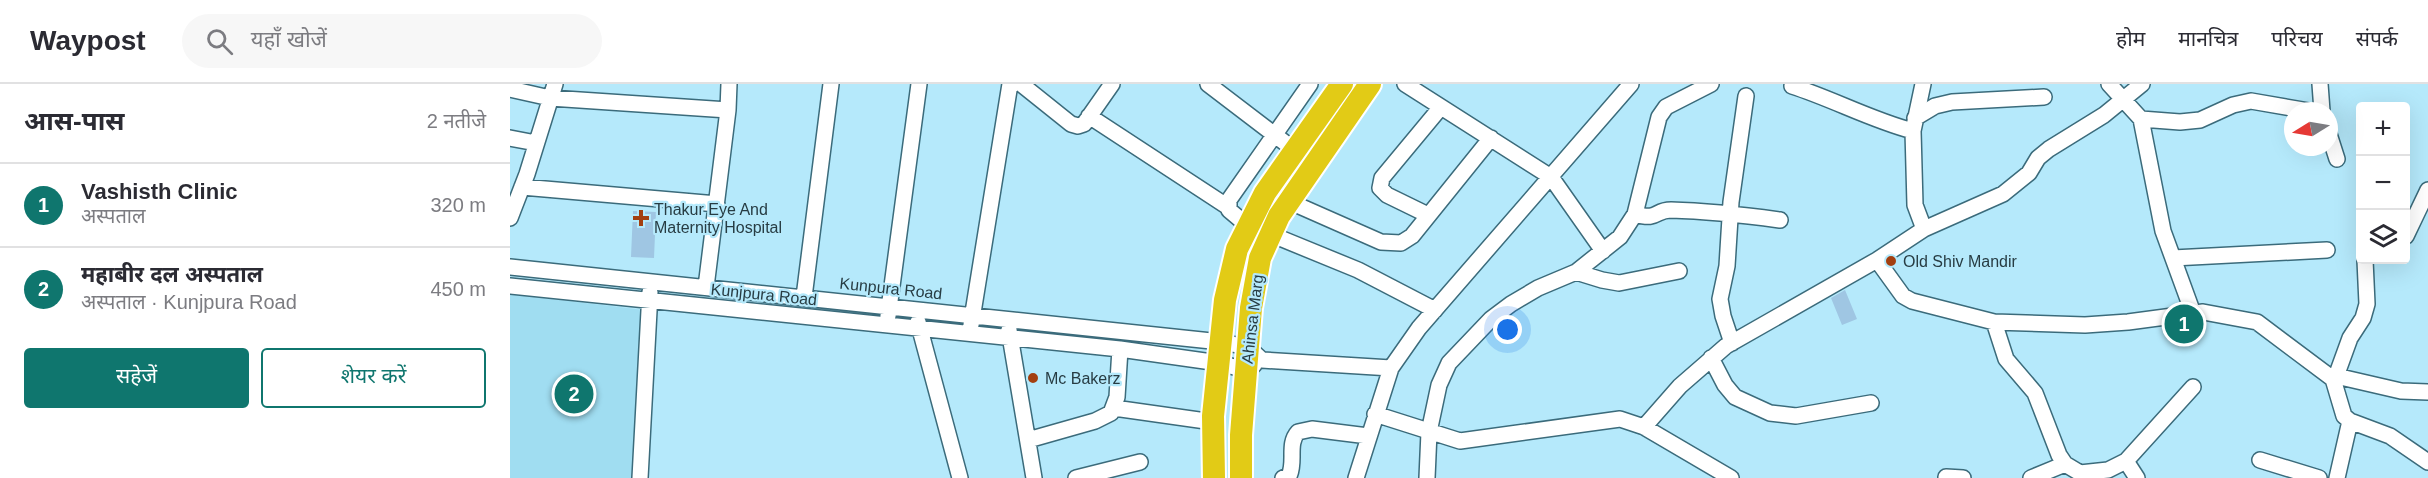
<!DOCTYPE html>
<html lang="hi">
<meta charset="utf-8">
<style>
body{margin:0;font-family:Helvetica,"Noto Sans Devanagari",sans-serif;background:#f7f7f7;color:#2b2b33}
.controls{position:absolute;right:18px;top:18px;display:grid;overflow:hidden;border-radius:6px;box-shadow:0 6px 24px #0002}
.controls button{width:54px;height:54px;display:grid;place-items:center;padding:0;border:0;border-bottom:2px solid #e1e1e2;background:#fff;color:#2b2b33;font:30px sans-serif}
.compass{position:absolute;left:1774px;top:18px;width:54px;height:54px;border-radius:50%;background:#fff;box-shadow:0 6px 24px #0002;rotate:259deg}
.you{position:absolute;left:998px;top:246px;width:21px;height:21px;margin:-15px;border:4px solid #fff;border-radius:50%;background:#1a73e8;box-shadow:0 0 0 9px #1a73e833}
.badge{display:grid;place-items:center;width:39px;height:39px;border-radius:50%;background:#0f766e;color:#fff;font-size:20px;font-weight:700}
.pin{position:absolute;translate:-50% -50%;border:3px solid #fff;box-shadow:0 2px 6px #0006}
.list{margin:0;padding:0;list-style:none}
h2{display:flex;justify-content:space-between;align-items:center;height:78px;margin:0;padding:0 24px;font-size:26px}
h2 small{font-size:20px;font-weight:400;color:#7c7c81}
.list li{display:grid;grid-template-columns:39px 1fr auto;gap:18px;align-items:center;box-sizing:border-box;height:84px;padding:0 24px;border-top:2px solid #e1e1e2}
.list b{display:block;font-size:22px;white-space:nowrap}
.list p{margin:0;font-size:20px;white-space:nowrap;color:#7c7c81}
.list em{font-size:20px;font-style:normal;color:#7c7c81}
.actions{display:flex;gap:12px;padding:18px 24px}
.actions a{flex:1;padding:14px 0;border:2px solid #0f766e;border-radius:6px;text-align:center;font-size:21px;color:#0f766e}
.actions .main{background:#0f766e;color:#fff}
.icon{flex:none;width:33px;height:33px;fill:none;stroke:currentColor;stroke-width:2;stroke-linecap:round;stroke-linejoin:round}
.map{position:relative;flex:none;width:1918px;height:394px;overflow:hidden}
header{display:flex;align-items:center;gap:36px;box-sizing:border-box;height:84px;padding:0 30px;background:#fff;border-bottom:2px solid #e1e1e2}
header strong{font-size:28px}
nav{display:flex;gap:33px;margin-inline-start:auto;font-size:21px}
.search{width:420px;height:54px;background:#f7f7f7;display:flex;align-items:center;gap:15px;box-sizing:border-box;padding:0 21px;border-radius:33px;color:#7c7c81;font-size:22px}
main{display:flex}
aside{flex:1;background:#fff}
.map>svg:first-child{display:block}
</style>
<header>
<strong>Waypost</strong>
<div class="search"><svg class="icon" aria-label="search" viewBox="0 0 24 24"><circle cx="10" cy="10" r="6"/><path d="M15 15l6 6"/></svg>यहाँ खोजें</div>
<nav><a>होम</a><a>मानचित्र</a><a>परिचय</a><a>संपर्क</a></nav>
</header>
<main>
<aside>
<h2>आस-पास<small>2 नतीजे</small></h2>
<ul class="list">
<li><span class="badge">1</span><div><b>Vashisth Clinic</b><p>अस्पताल</p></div><em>320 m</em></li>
<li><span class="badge">2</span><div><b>महाबीर दल अस्पताल</b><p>अस्पताल · Kunjpura Road</p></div><em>450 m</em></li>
</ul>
<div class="actions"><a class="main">सहेजें</a><a>शेयर करें</a></div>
</aside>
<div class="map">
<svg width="1918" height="394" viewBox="0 0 1918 394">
<rect width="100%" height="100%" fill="#b5e9fb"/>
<path fill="#a0ddf1" d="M0 210 134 226 124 394H0Z"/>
<path fill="#9fc6e3" d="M123 127 146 128 144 174 121 173Z
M1335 206 1347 235 1332 241 1321 214Z"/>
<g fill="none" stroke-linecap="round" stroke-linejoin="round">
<defs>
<path id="minor" d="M511 0 561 40 568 42 574 40 602 0
M698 0 791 71
M895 0 1041 93 1093 167
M1413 0 1403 47 1405 121 1414 145
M1599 0 1631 35 1653 147 1683 229
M1810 0 1812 27
M1282 2C1323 15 1361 36 1403 47
M0 5 40 14 218 26
M579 32 718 123
M1405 34 1425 22 1442 18 1534 13
M1631 35 1670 38 1690 36 1723 21 1741 17 1799 27
M1819 50 1827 75
M0 54 26 59
M12 103 207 120
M778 117 871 158 891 159 902 152 981 54
M1125 130C1149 137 1144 126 1161 126 1198 127 1233 131 1270 136
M918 131 877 111 870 104 872 94 931 23
M0 134 17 90 45 0
M738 142 719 126V116L800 0
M760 150 848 186 925 226
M1896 152 1918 106
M1663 174 1817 166
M1367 176 1393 212 1402 217 1484 238 1575 241 1618 238 1693 228 1747 238 1823 295 1834 332 1840 337 1880 352 1918 378
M0 183 711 258 738 263 752 276
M1066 188 1092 196 1109 199 1169 187
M0 202 610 265 709 279 736 286 744 281
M196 203 218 26 219 0
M294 213 321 0
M378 232 409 0
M408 238 450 394
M1484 238 1496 275 1525 309 1549 371 1555 380 1570 389 1598 386 1616 377 1683 303
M461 241 500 0
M499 246 524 394
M1222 259 1213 232 1210 215 1217 182 1221 118 1236 12
M1201 274 1215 301 1225 313 1260 329 1286 332 1361 319
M752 276 881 284
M1826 292 1891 307 1918 308
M1824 298 1840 254 1853 234 1857 220 1855 176
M604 324 703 338
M865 330 950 357 1110 335 1134 343 1221 394
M1134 343 1170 302 1216 262 1367 176 1414 145 1493 110 1519 89 1528 74 1539 65 1594 31 1632 0
M518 356 585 337 601 329 607 313 610 265
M1750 376 1809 394
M1616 377 1627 394
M1436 393 1453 394
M130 394 140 208
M566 394 630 378
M773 394 779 392C786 378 777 360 788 348L802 345 858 352
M846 394 881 284 909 244 1121 0
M917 394 919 348 929 301 939 279 981 235 1001 220 1028 204 1066 188 1110 153 1125 130 1149 33 1156 23 1201 0
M1521 394 1555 380
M1827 394 1840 337"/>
<path id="highway" d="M704 394 703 332 715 216 727 165 755 109 832 0
M731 394V351L741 224 750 174 769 132 860 0"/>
</defs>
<use href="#minor" stroke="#3b6b7b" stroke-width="18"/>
<use href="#highway" stroke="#fff" stroke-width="26"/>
<use href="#minor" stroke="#fff" stroke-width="15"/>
<use href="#highway" stroke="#e2cb16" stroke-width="22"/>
</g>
<g fill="#a33f10" stroke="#b5e9fb" stroke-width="2">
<path d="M128 125h6v6h6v6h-6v6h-6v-6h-6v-6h6z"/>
<circle cx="1381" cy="177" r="6"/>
<circle cx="523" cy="294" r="6"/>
</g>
<g text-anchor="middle" stroke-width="4.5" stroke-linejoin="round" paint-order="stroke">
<g font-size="16" fill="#273c43" stroke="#b5e9fb" text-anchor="start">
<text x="144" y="131">Thakur Eye And<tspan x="144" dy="18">Maternity Hospital</tspan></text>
<text x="1393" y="183">Old Shiv Mandir</text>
<text x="535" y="300">Mc Bakerz</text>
</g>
<g font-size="16" fill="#273c43" stroke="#b5e9fb">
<text transform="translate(381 204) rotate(6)" y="6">Kunpura Road</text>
<text transform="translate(254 210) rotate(6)" y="6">Kunjpura Road</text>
<text transform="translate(742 235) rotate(-83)" y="6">Ahinsa Marg</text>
</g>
</g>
</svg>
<div class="controls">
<button>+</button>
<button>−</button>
<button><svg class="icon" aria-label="layers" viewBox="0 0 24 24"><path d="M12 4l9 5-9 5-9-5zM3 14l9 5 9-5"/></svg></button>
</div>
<svg class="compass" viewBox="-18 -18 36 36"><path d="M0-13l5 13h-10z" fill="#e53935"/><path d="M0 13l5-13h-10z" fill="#7c7c81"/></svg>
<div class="you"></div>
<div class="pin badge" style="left:1674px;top:240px">1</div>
<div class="pin badge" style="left:64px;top:310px">2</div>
</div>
</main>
